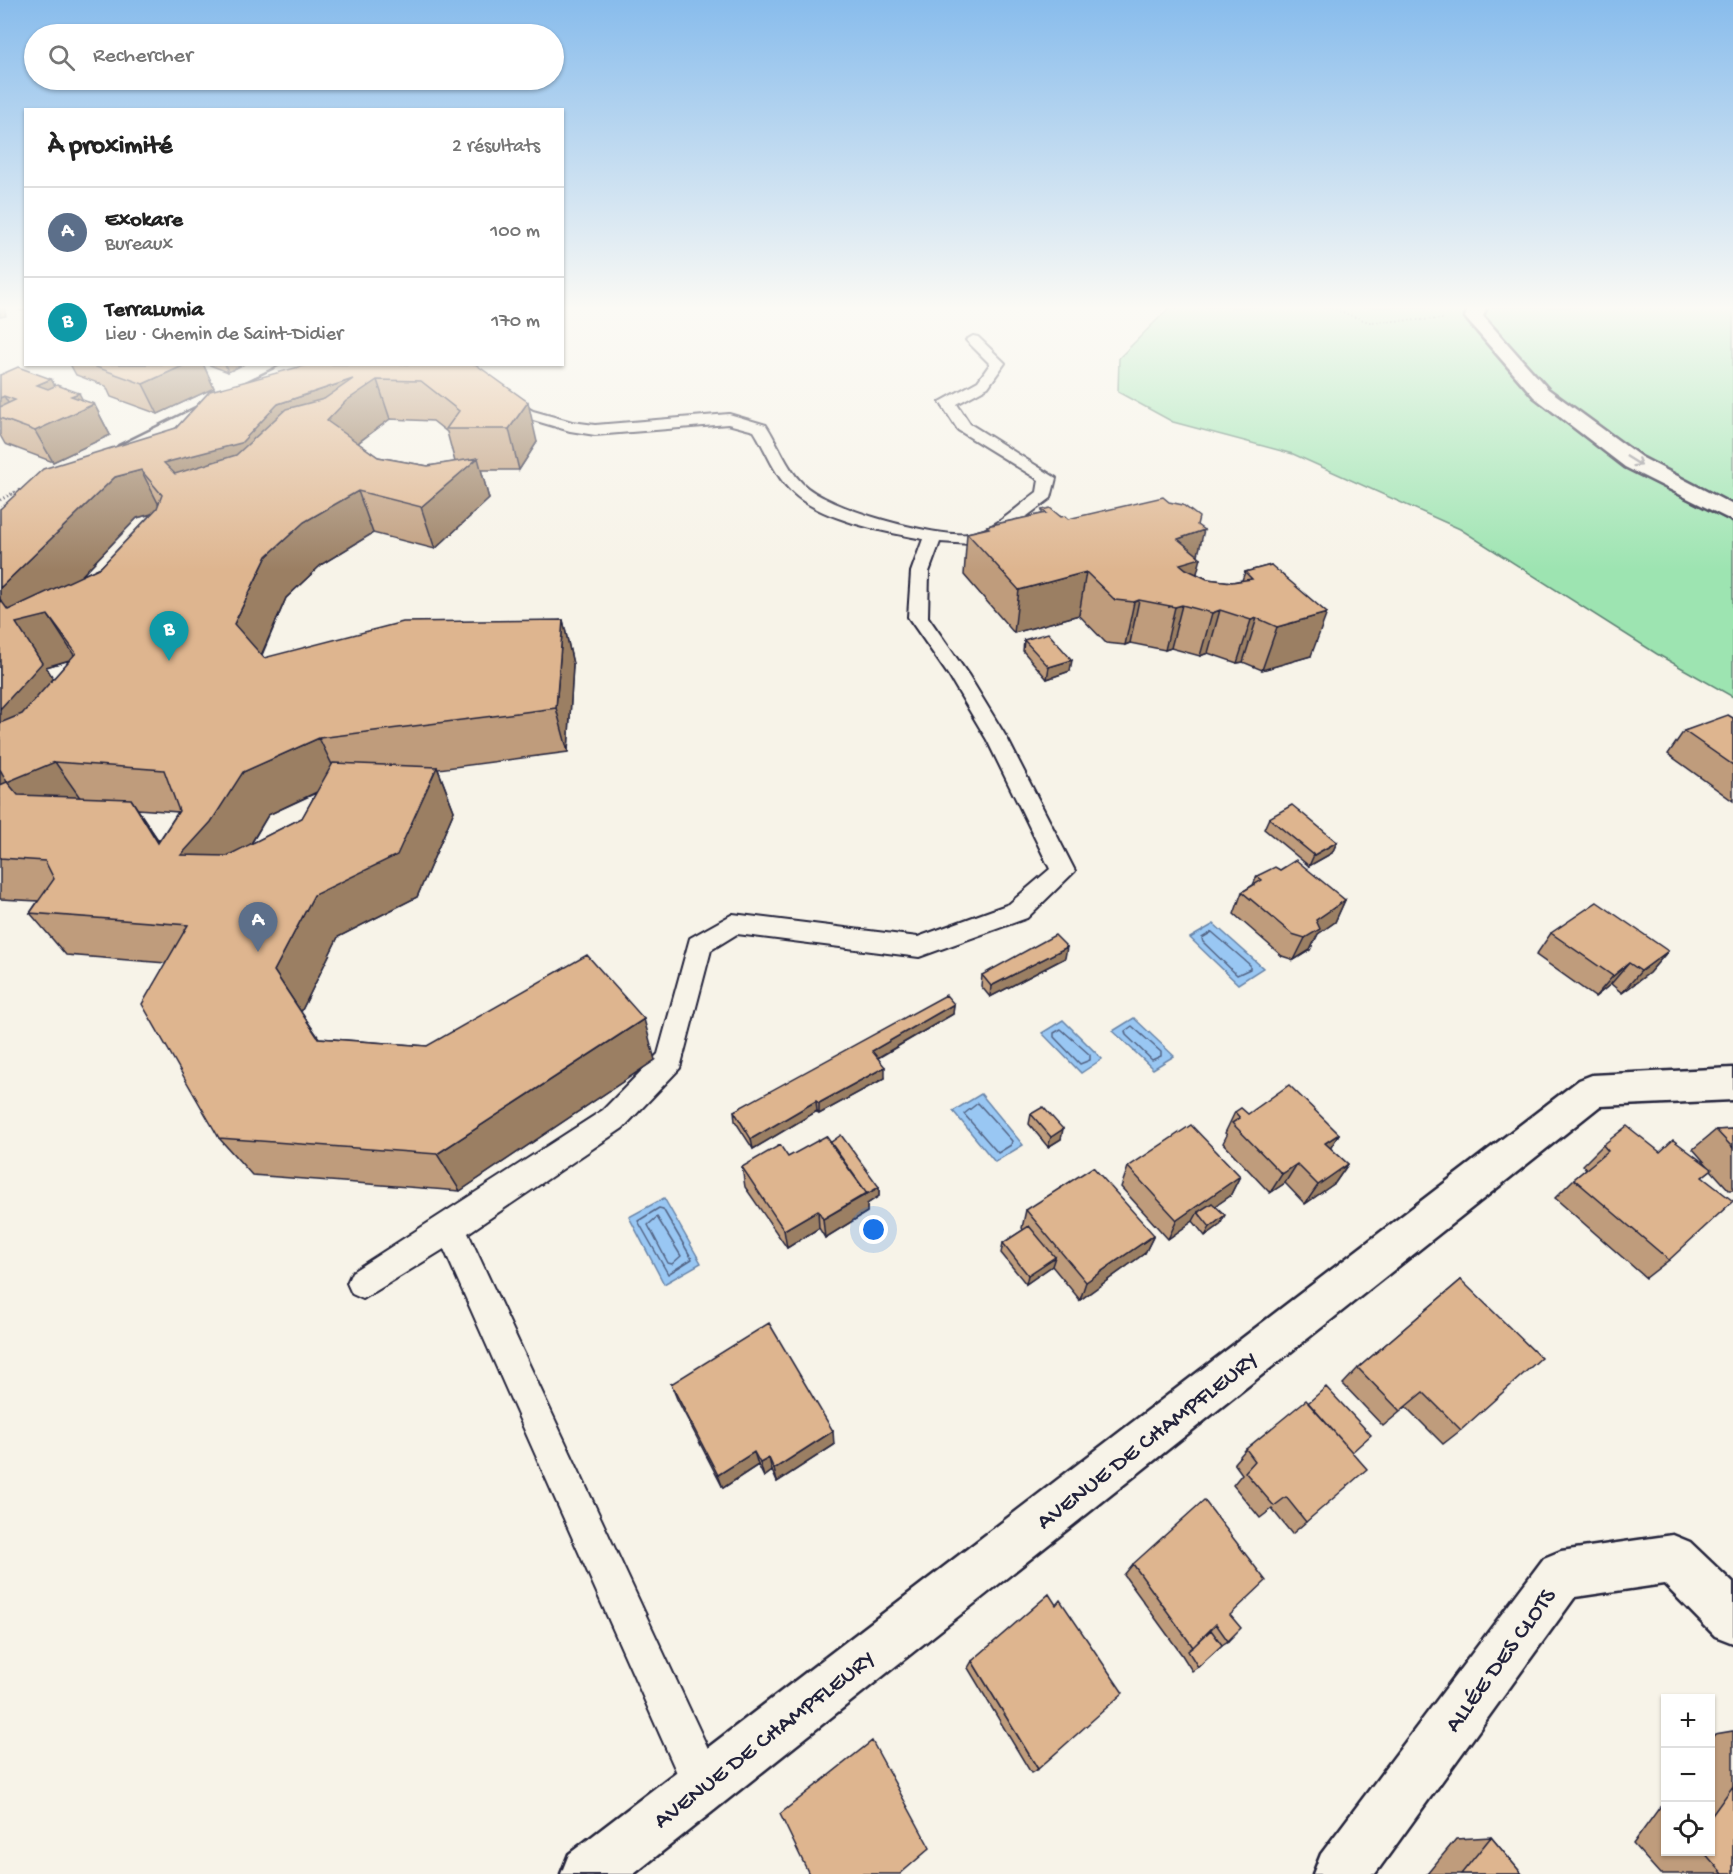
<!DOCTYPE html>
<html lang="fr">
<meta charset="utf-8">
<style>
body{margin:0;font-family:"Gochi Hand",sans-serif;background:#f2f2f2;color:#222}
.controls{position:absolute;right:18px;bottom:18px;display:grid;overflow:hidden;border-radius:0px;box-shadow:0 2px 4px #0004}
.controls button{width:54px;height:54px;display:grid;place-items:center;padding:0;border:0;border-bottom:2px solid #e0e0e0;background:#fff;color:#222;font:30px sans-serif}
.you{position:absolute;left:874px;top:1230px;width:21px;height:21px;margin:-15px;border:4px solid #fff;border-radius:50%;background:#1a73e8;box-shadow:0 0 0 9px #1a73e833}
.badge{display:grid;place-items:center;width:39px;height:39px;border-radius:50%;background:#0f766e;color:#fff;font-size:20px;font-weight:700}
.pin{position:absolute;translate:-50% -50px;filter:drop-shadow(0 2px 3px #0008)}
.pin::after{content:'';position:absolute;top:32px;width:21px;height:18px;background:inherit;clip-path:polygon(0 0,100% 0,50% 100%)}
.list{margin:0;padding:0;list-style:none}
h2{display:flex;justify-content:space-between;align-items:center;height:78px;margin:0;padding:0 24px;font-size:26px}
h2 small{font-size:20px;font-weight:400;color:#767676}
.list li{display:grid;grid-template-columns:39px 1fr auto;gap:18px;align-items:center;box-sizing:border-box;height:90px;padding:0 24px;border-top:2px solid #e0e0e0}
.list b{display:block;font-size:22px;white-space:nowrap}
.list p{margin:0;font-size:20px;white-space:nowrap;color:#767676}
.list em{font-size:20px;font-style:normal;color:#767676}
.icon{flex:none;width:33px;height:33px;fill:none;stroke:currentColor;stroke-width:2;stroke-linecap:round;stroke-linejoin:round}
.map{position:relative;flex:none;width:1733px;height:1874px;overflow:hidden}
.search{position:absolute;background:#fff;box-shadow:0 2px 4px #0004;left:24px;top:24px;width:540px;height:66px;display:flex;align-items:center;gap:15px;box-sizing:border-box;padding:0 21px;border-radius:33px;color:#767676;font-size:22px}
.panel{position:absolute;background:#fff;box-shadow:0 2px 4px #0004;left:24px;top:108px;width:540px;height:258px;border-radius:0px}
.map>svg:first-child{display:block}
</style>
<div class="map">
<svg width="1733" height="1874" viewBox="0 0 1733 1874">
<rect width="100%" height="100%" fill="#f7f3e8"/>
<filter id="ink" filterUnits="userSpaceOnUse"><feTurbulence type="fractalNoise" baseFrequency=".0167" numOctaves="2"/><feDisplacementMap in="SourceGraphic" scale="12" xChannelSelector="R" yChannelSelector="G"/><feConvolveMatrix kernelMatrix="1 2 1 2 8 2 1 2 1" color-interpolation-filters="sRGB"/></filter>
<g filter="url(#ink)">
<path fill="#9de4b1" stroke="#608376" stroke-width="1.5" d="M1170 307H1733V697L1657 654 1460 529 1293 454 1173 422 1118 392 1119 358Z"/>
<path fill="#99c7f3" stroke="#6985a9" stroke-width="1.5" d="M1214 924 1263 968 1238 984 1190 938Z
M1134 1018 1174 1056 1153 1069 1113 1031Z
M1063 1020 1102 1059 1081 1073 1042 1033Z
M981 1094 1023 1145 995 1162 953 1111Z
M664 1198 701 1263 664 1284 629 1217Z"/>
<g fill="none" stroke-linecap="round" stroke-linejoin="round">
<path stroke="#526485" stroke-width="1.5" d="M1212 932 1250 965V969L1237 975 1203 942 1202 938Z
M1132 1026 1161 1052V1056L1152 1060 1126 1035 1125 1031Z
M1061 1029 1090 1055V1060L1080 1064 1054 1037V1033Z
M978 1103 1012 1141 1011 1145 998 1153 964 1114Z
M659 1208 663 1209 692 1259 668 1274 638 1221Z
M657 1217 681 1256 672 1264 668 1263 648 1225Z"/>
<defs>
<path id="lane" d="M973 336 978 337 1005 363 988 387 957 404 970 424 1056 478 1051 498 1007 531 971 544 940 542 929 572 928 617 969 676 1008 740 1075 871 1027 918 919 957 737 934 711 950 680 1068 623 1128 468 1233 725 1785 719 1800 704 1806 689 1800 444 1249 363 1299 352 1294 347 1283 352 1272 603 1110 658 1054 690 938 733 914 918 937 1009 904 1050 869 987 740 949 676 908 617 911 572 923 539C885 532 817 519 790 490 774 474 766 450 754 431L728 424 595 435 570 431 523 417 435 364H453L533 411 572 422 595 425 729 414 766 425C778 443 786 467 802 483 827 509 935 538 971 534 995 530 1018 506 1037 492L1039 480 958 430 940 402 978 381 990 364 966 340Z"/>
<path id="street" d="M1469 307H1487L1483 316 1548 389 1641 457 1733 505V521L1625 467 1534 397 1468 321 1465 317Z
M1733 1068V1100L1600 1106 634 1874H561L569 1854 1579 1080 1592 1075Z
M1673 1535 1690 1542 1733 1583V1643L1715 1636 1664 1584 1575 1597 1375 1874H1313L1321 1854 1544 1558 1561 1551Z"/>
<path id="secondary" d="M285 364H310L133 454H119L116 450 119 446Z"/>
</defs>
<use href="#lane" stroke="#22223b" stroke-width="4"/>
<use href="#street" stroke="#22223b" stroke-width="5"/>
<use href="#secondary" stroke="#22223b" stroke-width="5"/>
<path stroke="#22223b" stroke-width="2" stroke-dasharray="1 3" stroke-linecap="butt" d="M1328 307 1369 322 1444 319
M12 494 23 488"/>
<path stroke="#22223b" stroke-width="3" stroke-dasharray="1 3" stroke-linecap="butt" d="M0 500 15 492"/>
<use href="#lane" fill="#f7f3e8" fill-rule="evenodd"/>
<use href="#street" fill="#f7f3e8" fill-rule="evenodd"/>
<use href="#secondary" fill="#f7f3e8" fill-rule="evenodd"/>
</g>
<path fill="#bf9c7b" stroke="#22223b" stroke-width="1.5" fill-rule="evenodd" d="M70 364H203L214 388 158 414 111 397 106 386 76 375Z
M207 364H244L228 372Z
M475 364 537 442 519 470H481L489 499 435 549 373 533 322 564 286 598 262 655 264 658 563 620 573 664 568 752 438 769 454 811 417 897 338 937 301 1012 319 1038 427 1046 655 1060 460 1191 252 1175 219 1138 166 963 66 955 30 913 38 901 0 899V509L176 428 210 391ZM390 419 433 421 447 432 455 462 428 466 378 457 358 443ZM151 514 101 567 81 576 137 518ZM70 660 53 679 46 667ZM316 793 302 818 251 844 268 815ZM137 809 178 812 159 841Z
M0 375 51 379 55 386 83 401 94 404 110 435 53 462 5 444 0 435Z
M1042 510 1068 519 1197 525 1198 555 1197 574 1207 579 1232 582 1242 580 1245 572 1271 565 1311 656 1262 670 1243 662 1237 663 1208 653 1200 656 1171 648 1165 650 1130 643 1125 645 1106 643 1079 615 1014 633 964 575 967 533 987 528V526L1042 514Z
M1024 640 1070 671 1047 679 1023 651Z
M1733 718V801L1668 754 1684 731Z
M1269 818 1337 842 1332 853 1309 866 1264 829Z
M1280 870 1345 900 1335 922 1318 934 1310 950 1294 960 1282 956 1234 914 1242 892 1253 885 1257 876Z
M1551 933 1668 951 1649 973 1622 993 1611 984 1595 997 1536 955Z
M1065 958 990 997 981 986 982 975Z
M954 1004 953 1014 878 1058 885 1078 819 1114 817 1111 753 1149 735 1121 734 1111Z
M1235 1112 1248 1114 1339 1134 1330 1148 1348 1164 1335 1183 1305 1204 1285 1183 1270 1193 1223 1143 1227 1135 1225 1133Z
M1031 1114 1061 1139 1048 1147 1029 1124Z
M1733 1129V1190H1729L1711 1170 1702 1177 1669 1260 1646 1278 1555 1198 1574 1179 1586 1169 1583 1165 1603 1145 1660 1152 1708 1166 1693 1149 1716 1130Z
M830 1143 879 1187V1196L867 1204V1212L825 1238 819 1228 787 1248 745 1187 742 1167 788 1157Z
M1128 1167 1240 1176 1230 1196 1215 1206 1220 1225 1205 1236 1193 1221 1168 1239 1121 1187Z
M1026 1210 1154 1235 1145 1253 1080 1300 1052 1266 1026 1284 1001 1253 1003 1243 1023 1230 1022 1228Z
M1461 1280V1430L1443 1444 1406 1407 1383 1426 1343 1384 1358 1368Z
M671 1384 834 1445 777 1482 772 1471 764 1477 758 1465 723 1488 677 1399Z
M1246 1449 1352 1452 1306 1522 1292 1534 1272 1509 1260 1518 1233 1485 1242 1474 1234 1463Z
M1133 1564 1230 1615 1228 1641 1222 1645 1198 1667 1192 1671 1182 1655 1124 1575Z
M972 1661 1038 1769 1031 1773 968 1668Z
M1733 1731V1874H1660L1633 1844 1665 1800V1851H1710V1740L1715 1734Z
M1491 1837 1522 1874H1427L1456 1839Z"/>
<path fill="#9b7f64" stroke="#22223b" stroke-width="1.5" d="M0 307H4L6 316 0 317Z
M18 307H26V310L20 311Z
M187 364H203L214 388 158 414 143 384Z
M225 364H244L228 372Z
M51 379 68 409 37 385Z
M353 379 377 380 390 419 360 441 342 461 185 505 164 463 278 404Z
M79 393 87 408 94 404 110 435 53 462 35 431 71 396Z
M4 396 22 426 0 418V398Z
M528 402 537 442 519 470 509 429Z
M478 458 489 499 435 549 421 507Z
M141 470 162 511 137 518 43 616 48 615 76 658 46 667 72 707 0 758V588L115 477Z
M358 491 373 533 322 564 286 598 256 667 234 624 267 556 304 522Z
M1204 530 1197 559 1201 558 1190 600 1169 607 1176 578 1178 539Z
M1086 572 1079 615 1014 633 1019 590Z
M1139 600 1130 643 1125 645 1134 602Z
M1182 605 1171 648 1165 650 1175 607Z
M1220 610 1208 653 1200 656 1212 613Z
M1327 613 1311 656 1262 670 1277 627Z
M1257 618 1243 662 1237 663 1251 620Z
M563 620 573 664 568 752 556 708Z
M1072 660 1070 671 1047 679 1049 667Z
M319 738 340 781 268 815 238 865 181 855 243 772Z
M0 762H55L86 806 0 795Z
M437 767 454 811 417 897 338 937 301 1012 274 971 314 895Z
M131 799 160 843H158Z
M1337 842 1332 853 1309 866 1314 855Z
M1345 900 1335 922 1318 934 1310 950 1294 960 1305 938 1316 920Z
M1067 947 1065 958 990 997 991 986Z
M1668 951 1649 973 1622 993 1641 971Z
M1629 963 1611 984 1595 997 1613 976Z
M954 1004 953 1014 872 1061V1051Z
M644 1019 655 1060 460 1191 437 1154Z
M885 1067V1078L819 1114V1103Z
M816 1101 817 1111 753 1149 751 1139Z
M1063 1129 1061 1139 1048 1147 1051 1137Z
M1339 1134 1327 1154 1325 1143Z
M1297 1164 1285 1183 1270 1193 1282 1174Z
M1348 1164 1335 1183 1305 1204 1318 1185Z
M1240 1176 1230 1196 1201 1216 1198 1212 1193 1221 1168 1239 1177 1220Z
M879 1187V1196L867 1204V1212L825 1238 823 1219Z
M818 1210 819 1228 787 1248 784 1230Z
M1225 1215 1220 1225 1205 1236 1210 1227Z
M1154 1235 1145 1253 1080 1300 1086 1282Z
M1055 1257 1052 1266 1026 1284 1028 1275Z
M833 1431 834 1445 777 1482 774 1469Z
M754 1452 758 1465 723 1488 718 1475Z
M769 1458 772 1471 764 1477 760 1463Z"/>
<path fill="#deb58f" stroke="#22223b" stroke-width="1.5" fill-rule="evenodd" d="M101 364H187L143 384 96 367Z
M310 364H475L528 402 509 429H446L459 411 421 381 377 380 346 401 327 421 378 457 428 466 478 458 421 507 358 491 304 522 267 556 234 624 264 658 403 622 563 620 556 708 319 738 243 772 211 822 181 855 227 856 302 818 333 763 437 767 397 855 314 895 274 971 318 1038 427 1046 587 955 644 1019 437 1154 219 1138 142 1004 188 925 30 913 54 879 45 861 0 858V785L7 782 18 795 131 799 158 843 179 811 164 770 55 762 7 782 0 769V723L22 714 76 653 48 615 16 623 42 663 0 709V599L8 610 101 567 157 508 162 495 141 470 115 477 0 588V509L43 469 176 428 210 391ZM353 379 324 399 286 409 236 455 175 474 164 463 241 443 278 404Z
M18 367 51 379 37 385 48 389 57 385 79 393 71 396 94 404 35 431 0 418V407L15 400 4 396 0 398V375Z
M1163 497 1169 502 1183 505 1199 517 1197 525 1204 530 1178 539 1201 558 1180 564 1186 569 1207 579 1232 582 1252 579 1245 572 1271 565 1327 613 1277 627 1257 618 1251 620 1220 610 1212 613 1182 605 1175 607 1139 600 1134 602 1115 600 1086 572 1019 590 967 533 989 528 987 526 1046 513 1042 510 1050 508 1061 517 1065 516 1068 519Z
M1048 633 1072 660 1049 667 1024 640Z
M1728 715 1733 718V765L1684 731Z
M1292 805 1337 842 1314 855 1269 818Z
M1296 860 1345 900 1316 920 1320 929 1305 938 1292 934 1242 892 1262 880 1257 876 1275 867 1280 870Z
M1597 902 1668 951 1641 971 1629 963 1613 976 1551 933Z
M1055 935 1067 947 991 986 982 975Z
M946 995 954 1004 872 1051 885 1067 819 1103 816 1101 751 1139 734 1111Z
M1289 1085 1339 1134 1325 1143 1348 1164 1318 1185 1297 1164 1282 1174 1232 1123 1240 1118 1235 1112 1241 1108 1248 1114Z
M1043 1107 1063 1129 1051 1137 1031 1114Z
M1191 1125 1240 1176 1177 1220 1128 1167Z
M1627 1126 1660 1152 1673 1140 1712 1169 1702 1177 1733 1201 1669 1260 1574 1179 1608 1151 1603 1145Z
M1733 1129V1148L1716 1130Z
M841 1135 879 1187 867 1194 830 1143Z
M826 1136 867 1193 823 1219 818 1210 784 1230 742 1167 780 1145 788 1157Z
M1093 1167 1154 1235 1086 1282 1026 1210Z
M1212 1203 1225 1215 1210 1227 1198 1212Z
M1029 1226 1055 1257 1028 1275 1003 1243Z
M1461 1280 1541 1358 1461 1430 1423 1392 1400 1411 1358 1368Z
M769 1323 833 1431 774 1469 769 1458 760 1463 754 1452 718 1475 671 1384Z
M1326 1387 1371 1435 1352 1452 1308 1403Z
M1306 1400 1367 1469 1306 1522 1286 1497 1274 1506 1245 1472 1255 1461 1246 1449Z
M1204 1500 1266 1581 1230 1615 1241 1628 1228 1641 1216 1624 1193 1647 1133 1564Z
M1049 1594 1056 1605 1060 1600 1123 1693 1038 1769 972 1661Z
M1211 1630 1222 1645 1198 1667 1188 1651 1193 1647Z
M872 1741 930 1848 900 1874H809L780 1814Z
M1733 1786V1874H1723L1703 1851H1710V1818Z
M1491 1837 1522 1874H1461Z"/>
<defs><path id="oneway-shaft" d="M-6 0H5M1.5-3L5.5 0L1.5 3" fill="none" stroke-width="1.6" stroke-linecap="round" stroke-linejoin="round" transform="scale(1.5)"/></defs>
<use stroke="#97959a" href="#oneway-shaft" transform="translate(1634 461) rotate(32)"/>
</g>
<linearGradient id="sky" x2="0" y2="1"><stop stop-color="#88bcec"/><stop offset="0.54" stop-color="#fbfaf5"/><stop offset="1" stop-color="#fbfaf5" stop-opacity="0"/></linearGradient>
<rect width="1733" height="570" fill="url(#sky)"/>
<g text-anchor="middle" stroke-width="5" stroke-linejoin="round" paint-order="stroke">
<g font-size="24" fill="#22223b" stroke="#f7f3e8">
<text transform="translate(1146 1439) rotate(-38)" y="8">AVENUE DE CHAMPFLEURY</text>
<text transform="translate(1499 1659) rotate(-54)" y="8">ALLÉE DES CLOTS</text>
<text transform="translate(763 1738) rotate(-38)" y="8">AVENUE DE CHAMPFLEURY</text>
</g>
</g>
</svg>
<div class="controls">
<button>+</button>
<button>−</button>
<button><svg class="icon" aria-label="locate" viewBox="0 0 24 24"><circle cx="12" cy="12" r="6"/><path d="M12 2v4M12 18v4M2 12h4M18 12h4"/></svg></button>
</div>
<div class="you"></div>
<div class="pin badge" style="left:258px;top:952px;background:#5c6f8a">A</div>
<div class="pin badge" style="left:169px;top:661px;background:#0f9aa8">B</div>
<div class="search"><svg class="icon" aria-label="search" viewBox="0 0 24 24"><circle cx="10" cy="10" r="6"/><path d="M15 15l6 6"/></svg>Rechercher</div>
<section class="panel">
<h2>À proximité<small>2 résultats</small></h2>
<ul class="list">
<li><span class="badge" style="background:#5c6f8a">A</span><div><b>Exokare</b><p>Bureaux</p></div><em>100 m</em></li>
<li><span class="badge" style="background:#0f9aa8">B</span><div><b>TerraLumia</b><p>Lieu · Chemin de Saint-Didier</p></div><em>170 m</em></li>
</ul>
</section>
</div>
